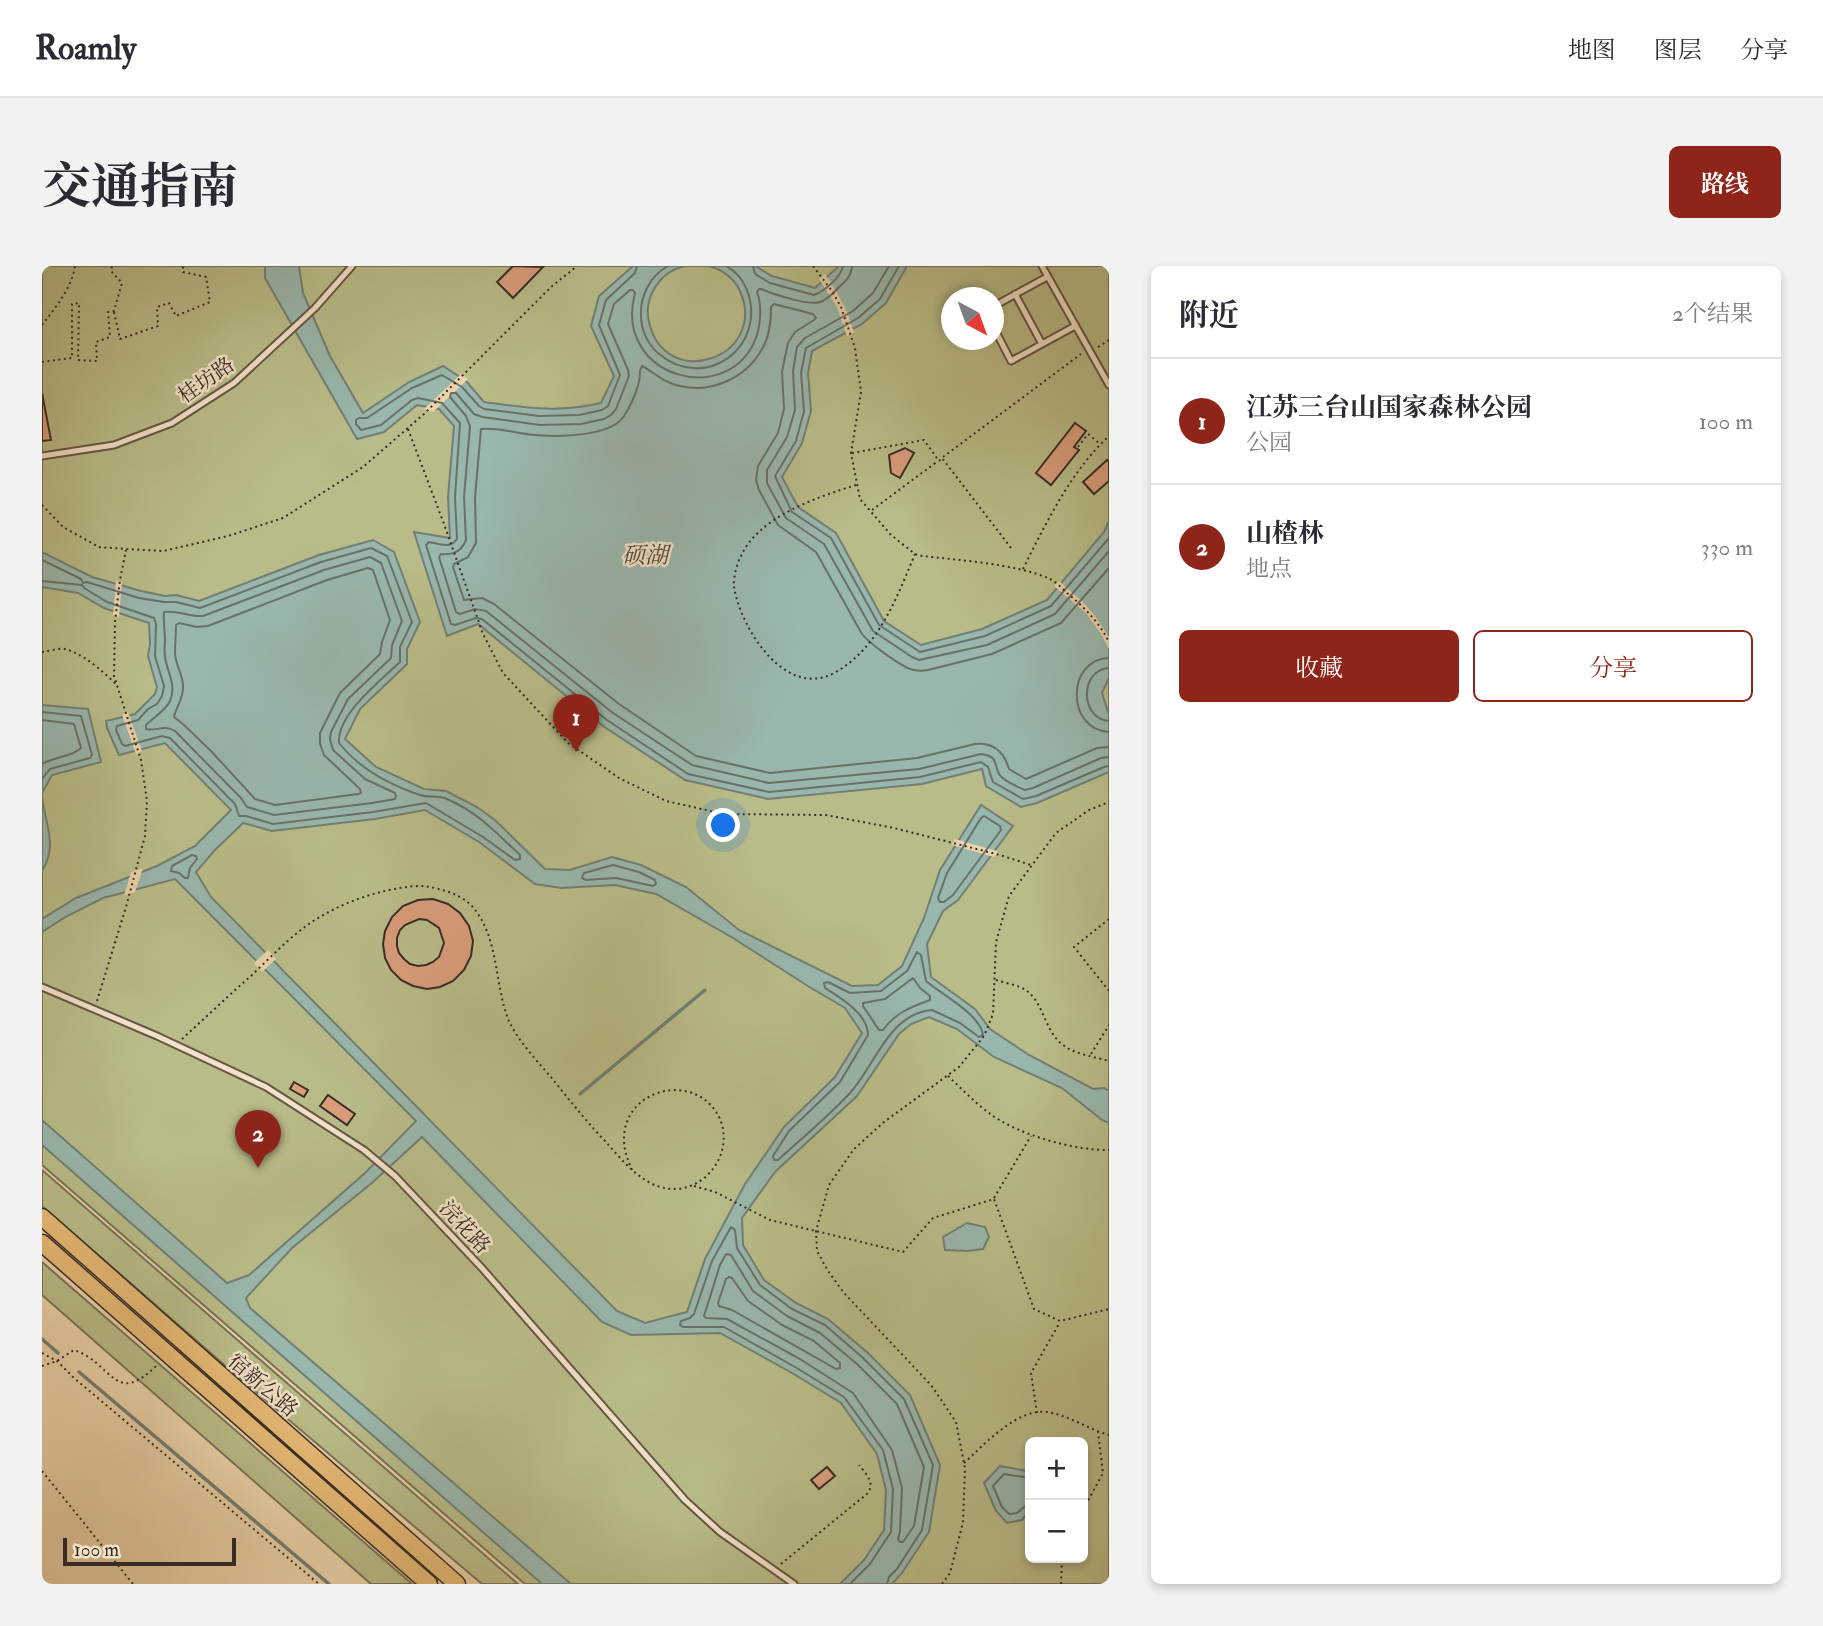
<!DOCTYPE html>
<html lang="zh">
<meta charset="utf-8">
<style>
body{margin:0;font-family:"IM FELL Double Pica","Noto Serif SC",serif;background:#f2f2f3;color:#2b2b33}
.controls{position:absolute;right:21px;bottom:21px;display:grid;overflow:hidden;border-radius:10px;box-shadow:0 4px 10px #0003}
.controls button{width:63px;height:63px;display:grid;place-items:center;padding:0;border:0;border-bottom:2px solid #e1e1e2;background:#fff;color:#2b2b33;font:35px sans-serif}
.compass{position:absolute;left:899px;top:21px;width:63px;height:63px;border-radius:50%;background:#fff;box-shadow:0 4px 10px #0003;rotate:139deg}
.scale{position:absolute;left:21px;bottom:18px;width:173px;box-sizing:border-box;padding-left:7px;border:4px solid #382c26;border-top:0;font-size:19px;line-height:24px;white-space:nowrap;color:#382c26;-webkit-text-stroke:5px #f3e2c8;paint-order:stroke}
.you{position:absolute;left:682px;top:560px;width:24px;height:24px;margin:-18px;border:5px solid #fff;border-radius:50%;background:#1a73e8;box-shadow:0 0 0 10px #1a73e833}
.badge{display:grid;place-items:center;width:46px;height:46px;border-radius:50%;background:#8f2418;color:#fff;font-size:23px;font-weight:700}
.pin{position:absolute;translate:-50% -58px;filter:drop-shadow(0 2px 4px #0008)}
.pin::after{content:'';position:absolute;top:37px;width:24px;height:21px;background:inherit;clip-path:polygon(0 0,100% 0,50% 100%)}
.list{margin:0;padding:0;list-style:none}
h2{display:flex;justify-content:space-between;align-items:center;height:91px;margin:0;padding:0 28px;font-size:30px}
h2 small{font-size:23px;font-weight:400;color:#7c7c81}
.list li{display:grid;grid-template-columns:46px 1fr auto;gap:21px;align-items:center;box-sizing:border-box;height:126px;padding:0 28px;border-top:2px solid #e1e1e2}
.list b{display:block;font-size:26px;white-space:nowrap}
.list p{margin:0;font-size:23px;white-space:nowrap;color:#7c7c81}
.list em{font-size:23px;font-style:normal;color:#7c7c81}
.actions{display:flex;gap:14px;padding:21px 28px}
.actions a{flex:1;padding:16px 0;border:2px solid #8f2418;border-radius:10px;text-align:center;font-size:24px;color:#8f2418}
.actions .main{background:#8f2418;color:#fff}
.map{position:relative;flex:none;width:1067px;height:1318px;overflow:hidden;border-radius:10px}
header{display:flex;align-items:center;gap:42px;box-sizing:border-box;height:98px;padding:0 35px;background:#fff;border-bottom:2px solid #e1e1e2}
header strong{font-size:33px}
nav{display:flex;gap:38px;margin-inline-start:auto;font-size:24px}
.intro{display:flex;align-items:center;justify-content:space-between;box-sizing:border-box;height:168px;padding:0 42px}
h1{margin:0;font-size:49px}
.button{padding:18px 32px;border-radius:10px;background:#8f2418;color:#fff;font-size:24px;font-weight:700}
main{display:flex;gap:42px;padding:0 42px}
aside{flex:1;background:#fff;border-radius:10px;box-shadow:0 4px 10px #0003}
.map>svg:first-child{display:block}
</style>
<header>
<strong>Roamly</strong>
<nav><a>地图</a><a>图层</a><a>分享</a></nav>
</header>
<div class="intro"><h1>交通指南</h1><a class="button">路线</a></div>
<main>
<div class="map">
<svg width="1067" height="1318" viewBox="0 0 1067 1318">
<rect width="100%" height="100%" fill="#edd3aa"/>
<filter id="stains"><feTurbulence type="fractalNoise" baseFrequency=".00286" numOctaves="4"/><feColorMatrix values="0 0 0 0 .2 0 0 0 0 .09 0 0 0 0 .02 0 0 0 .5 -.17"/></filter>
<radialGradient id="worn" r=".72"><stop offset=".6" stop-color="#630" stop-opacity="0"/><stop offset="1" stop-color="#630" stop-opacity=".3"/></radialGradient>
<path fill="#b9bc88" stroke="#787457" stroke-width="2" fill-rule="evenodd" d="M0 0H1067V1318H483L0 899ZM910 32H952V74H910ZM988 1176H1041V1292H988Z
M0 904 476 1318H440L187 1103 0 940Z
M0 996 370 1318H329L0 1029Z"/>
<path fill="#99b7ac" stroke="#727f76" stroke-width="2" fill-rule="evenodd" d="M223 0H257L261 27 288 90 321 147 367 116 401 100 424 115 442 136C486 142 516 147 559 137L572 110 549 60 557 30 591 0H644C619 4 601 31 607 56 623 127 727 92 698 25 692 12 679 2 665 0H713L730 10 773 22 797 0H865L844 37 820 58 770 85 766 107 769 145 760 177 740 211 756 241 794 267 842 355 879 379 940 363 1005 334 1062 266 1067 255V412L1060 427 1067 449V506L995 537 979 541 944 520 940 503 880 518 726 533 643 514 561 460 436 358 405 370 372 266 408 272 406 231 412 160 397 143 375 139 342 166 315 173 223 12Z
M331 274 352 286 378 356 365 383V398L318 443 303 473 334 501 382 523 404 525 435 541 453 554 503 603 528 604 570 591 599 599 644 621 697 664 810 720 836 719 860 700 882 652 898 604 939 539 971 560 916 634 901 645 885 678 889 711 933 743 948 763 987 789 1051 823 1062 822 1067 825V857L1060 854 1020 822 952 791 915 763 887 751 869 758 857 768 815 830 733 906 700 952 701 979 722 1014 754 1037 786 1053 826 1087 868 1129 898 1199 887 1266 860 1307 850 1318H798L822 1294 842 1264 844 1224 835 1188 799 1137 750 1107 678 1067 589 1069 560 1056 380 871 331 916 250 982 204 1032 208 1042 529 1318H500L0 879V854L185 1017 207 1009 323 907 374 855 133 613 61 632 25 650 0 666V653L34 632 115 600 153 580 189 544 123 477 77 489 65 462 64 455 93 448 113 428 115 421 106 390 108 378 107 357 62 342 36 327 0 321V286L50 311 99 325 123 330 134 329 157 335 277 289ZM383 544 437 576 493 618 519 622 573 619 614 628 691 672 769 722 803 742 820 767 793 811 742 861 703 918 663 993 645 1046 603 1057 575 1045 169 631 154 606 172 585 201 557 230 565 333 553Z
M0 439 46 443 59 496 10 509 0 527Z
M0 529C2 557 17 578 0 605Z
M925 957 943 961 947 971 941 983 926 985 903 984 901 971Z
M958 1200 985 1205 988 1209V1243L980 1254 965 1257 954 1245 942 1217Z"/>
<path fill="#edd3aa" d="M783 8 794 25 805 46 812 66 805 70 795 41 777 13Z
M419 108 426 113 391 146 384 144 382 143Z
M74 315 80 316 77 351 71 349Z
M1017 315 1041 336 1053 350 1067 371V383L1059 368 1044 347 1012 320Z
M86 446 100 485 94 488 80 449Z
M913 573 955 585V588L952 591 910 579Z
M101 602 93 626 82 630 89 606Z
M226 684 234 693 220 706 212 697Z"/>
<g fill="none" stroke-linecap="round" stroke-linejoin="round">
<path stroke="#687269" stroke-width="2" d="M595 0 593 7 564 34 557 59 578 109 566 140 560 144 537 149 497 150 442 143 437 140 420 121 400 109 370 122 325 152H317L314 154V158L319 164 339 159 370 134 376 132 400 137 418 157 413 231 415 273C409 283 397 278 387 276L384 279 409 358 413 359 434 352 440 353 565 454 646 508 727 526 878 511 939 496 946 501 951 516 981 533 994 530 1062 501 1067 500
M626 0C608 10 598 30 599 50 599 64 606 79 617 88 664 127 726 80 705 24 701 14 693 5 684 0
M711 0 713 8 728 17 772 29C783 25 799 11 801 0
M810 0C809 11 804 15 796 22 791 27 785 34 778 36 768 40 730 28 719 23H717L715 26C720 40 719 54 715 69 690 144 570 113 593 27L591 24H588L572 38 566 58 586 104 587 110 574 143 569 149 562 153 539 158 498 159 440 151 432 148 414 127H409L408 131 424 150 428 160 422 231 424 274C419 286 411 289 399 288L397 291 414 346 418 348 433 343 444 345 571 447 650 499 727 517 877 503 939 488C957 491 951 496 957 508 961 515 976 521 983 524L991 522 1059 492 1067 491
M847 0 831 27 811 45 763 72 755 81 751 105 753 144 745 171 725 204V217L744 252 782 278 831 365 870 391 877 394 945 379 1013 348 1067 285
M857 0 838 33 816 52 764 82 759 107 762 145 754 175 733 210 750 246 789 272 837 359 878 386 943 370 1009 340 1067 272
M328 291 339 297 360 355 350 379 349 392 306 433 289 466 288 473 291 484 323 513 353 527 354 530 353 533 330 537 232 549 205 541 199 532 133 465C121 458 114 466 104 463V459C112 451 123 445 128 435 135 419 125 406 123 391 122 385 123 379 123 374 123 365 121 354 122 346 136 344 148 351 161 350L282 304Z
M0 294 39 313 41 317 45 316 97 332 122 336H134L158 342 279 296 329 282 345 290 370 356 358 381V396C339 414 295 448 297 477 317 502 348 519 378 529 387 532 396 529 405 533 437 547 453 566 478 589V593L473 594 441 571 384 537 331 546 231 558 204 550H197L193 538 128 472 120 470 83 480 80 478 74 464 75 460 96 454 106 443 115 438 120 430 122 420 113 390 114 358 112 352 65 336 42 322 40 319 0 315
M326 302 331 304 348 354 340 376 338 388 298 427 278 467V478L282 489 318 523 319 527 316 528 233 539 213 533 169 485 141 458 132 451C134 441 142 432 141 420 141 409 133 398 133 387 133 378 134 368 134 359L137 357 155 361 166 360 285 314Z
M1067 302 1019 357 950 388 886 404C880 405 874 405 868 403 856 398 828 378 820 368L774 286 736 259 717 224 714 214 716 200 736 167 742 143 740 106 746 77 753 66 772 54 774 52 771 48 732 38 729 41C729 55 728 70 720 83 705 111 670 128 638 120 622 117 613 107 600 100 596 106 599 109 597 115 595 126 588 141 582 150 569 171 515 171 494 169 476 168 457 161 439 163L433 231 434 277 426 291 412 298 411 301 422 334 440 332 452 338 577 438 654 490 728 507 875 492 933 478C952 476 962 486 967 503L984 513 1055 482 1067 481
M1067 392C1024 393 1024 464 1067 466
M1067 402C1037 404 1038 453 1067 455
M0 446 39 450 50 489 48 492 8 503 0 513
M0 454 32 458 39 482C30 491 12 491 0 498
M942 550 958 560 959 564 911 629 902 636H898L896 632 905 607 939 552Z
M150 589 154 590 155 593 148 602 146 612H143L137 607 129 605 130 600Z
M571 599 597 606 613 614 614 618 611 620 574 612 544 614 540 612 542 607Z
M875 686 879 689 884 715C900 729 938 748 941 769L937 771 918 757 890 744C847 747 833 800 808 827 786 851 760 872 736 894H732L731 890 747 865 798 816 826 769C826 748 799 732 783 722L782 717 786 716 808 727 839 725 865 705Z
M871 712 878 722 888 730V734C869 741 853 747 841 764H837L821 740V737L843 733Z
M684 988 689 989 711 1025 745 1050 778 1067 815 1098 855 1138 882 1201 872 1260 861 1276H858L856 1273 858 1265 860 1222 850 1184 811 1127 758 1093 685 1053 664 1052 662 1050 678 999Z
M687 1011 690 1012 706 1035 740 1059 772 1075 798 1097V1102L794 1103 690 1044 677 1040 676 1037 684 1013Z
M988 1212 962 1208 951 1220 960 1241 967 1248 975 1247 982 1241 988 1239
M808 1318 828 1298 849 1266 851 1223 841 1184 802 1131 753 1101 682 1061H641L638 1059 639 1055 648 1052 652 1048 670 995 689 961 693 964 695 982 718 1019 750 1043 783 1059 821 1092 862 1133 891 1199 880 1264 855 1303 847 1311 845 1318"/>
<path stroke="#727f76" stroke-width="3.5" d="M538 828 663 724
M0 1073 16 1087
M37 1106 287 1318"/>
</g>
<path fill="#da9e7d" stroke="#382c26" stroke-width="2" fill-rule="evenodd" d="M471 0 501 1 471 32 455 16Z
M0 127 9 174 0 175Z
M1033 157 1044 165 1032 181 1037 184 1009 219 994 207Z
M863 182 872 187 858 212 849 207 847 189Z
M1065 194 1067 196V215L1052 228 1041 216Z
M391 633 406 638 418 647 427 660 431 675 429 690 422 704 411 715 398 721 385 723 371 720 359 714 349 704 343 692 341 678 343 665 350 651 361 640 376 634ZM377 653 385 654 397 662 402 677 397 691 391 696 384 699 376 700 368 698 362 693 357 687 355 680V672L358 664 363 659Z
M252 816 266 824 262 831 248 823Z
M286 829 313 848 305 859 278 840Z
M785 1201 793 1210 777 1223 769 1214Z"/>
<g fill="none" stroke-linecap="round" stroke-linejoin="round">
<defs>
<path id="service" d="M1000 0 1067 119
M973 28 1000 78
M952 40 1005 11
M952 62 969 95 1033 60
M0 190 72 179 130 157 192 117 273 42 310 0
M0 721 115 770 224 821 322 884 353 910 439 1001 643 1234 678 1266 752 1318"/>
<path id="trunk" d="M0 951 415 1318
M0 977 387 1318"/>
</defs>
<use href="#service" stroke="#655647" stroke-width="9"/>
<use href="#trunk" stroke="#382c26" stroke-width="19"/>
<path stroke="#382c26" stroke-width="2" stroke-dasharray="2 3.5" stroke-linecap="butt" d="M771 0 790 25 799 41 813 82 819 126 809 187 818 233 849 269 873 288 880 290C916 294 975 298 1008 313 1014 316 1020 322 1025 327 1042 341 1057 356 1067 376
M72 46 78 73 116 60 115 41 127 37 134 50 168 36 164 11 141 6V0
M0 59C14 41 29 23 33 0
M1056 81 1067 74
M0 96 30 92V38L37 37 36 94 55 95 54 76 68 71 66 46 72 45 80 17 69 5 70 0
M366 163 402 258 441 368 461 407 526 477 577 512 624 535 682 548 784 549 852 562 958 589 989 599
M1036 181 1046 168 1057 177
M810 187 882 174 897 195 900 192 969 282
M901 191 1039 88
M814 219C776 231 717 250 699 290 695 297 691 313 692 321 699 363 744 435 794 406 837 381 855 331 873 288
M0 239 21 261 57 281 84 283 121 285 186 270 241 252 321 201 382 148 509 21 535 0
M830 244 896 195
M981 303C1004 257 1029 205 1067 170
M0 386C7 385 16 382 23 383 42 388 60 405 74 418
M1067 653 1032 681 1067 725
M954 714C963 717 977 719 985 725 1002 738 1003 766 1021 779 1032 788 1053 791 1067 795
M55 735 84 641 103 570 105 535 99 494 72 410 73 356 78 314 84 284
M140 773C163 752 186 730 210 709 232 688 255 663 283 648 303 637 324 629 347 624 363 621 377 618 393 622 409 626 424 631 434 645 456 675 453 716 465 750 471 769 495 795 508 810 526 832 543 854 563 875 582 896 603 924 634 923 670 921 693 880 676 849 651 805 581 823 582 874 582 885 586 894 590 904
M1049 788 1067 759
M906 810C919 822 932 836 947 847 974 868 1033 885 1067 884
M652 920 673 926 728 954 861 986 891 952 952 933 992 1043 1018 1055 1067 1043
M952 932 989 870
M0 1087 15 1095 32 1112 277 1318
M0 1100 15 1095 32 1084C71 1097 72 1142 115 1099
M995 1147 989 1107 1018 1056
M922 1197C942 1179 975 1142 1005 1146 1026 1149 1046 1163 1067 1169
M0 1205 91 1318
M1041 1244 1061 1207 1056 1166
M739 1298 826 1227C833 1216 824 1208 817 1199
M900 1318 908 1307 921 1256 923 1202 914 1156 889 1119 802 1027 786 1005 775 985 774 965 787 919 812 883 842 856 917 801 942 770 951 748 954 676 967 630 1014 567 1047 544 1067 536
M1019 1318 1020 1292"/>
<use href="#service" stroke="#f3e2c8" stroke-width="5"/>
<use href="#trunk" stroke="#e6ba75" stroke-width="16"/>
</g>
<g text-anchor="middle" stroke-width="5" stroke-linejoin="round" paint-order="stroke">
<g font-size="21" fill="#382c26" stroke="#f3e2c8">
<text transform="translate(164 114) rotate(-35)" y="7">桂坊路</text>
<text transform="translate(423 961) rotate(47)" y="7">浣花路</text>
<text transform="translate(221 1119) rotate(41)" y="7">宿新公路</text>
</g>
<g font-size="23" font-style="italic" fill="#4b4841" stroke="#f3e2c8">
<text x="603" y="297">硕湖</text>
</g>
</g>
<rect width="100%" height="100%" filter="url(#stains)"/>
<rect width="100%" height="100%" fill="url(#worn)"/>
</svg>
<div class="controls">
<button>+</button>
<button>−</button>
</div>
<svg class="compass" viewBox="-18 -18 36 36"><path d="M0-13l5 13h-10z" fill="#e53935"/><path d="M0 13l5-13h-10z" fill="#7c7c81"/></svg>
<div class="scale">100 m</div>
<div class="you"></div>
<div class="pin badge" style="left:534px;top:486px">1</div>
<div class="pin badge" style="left:216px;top:902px">2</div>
</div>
<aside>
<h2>附近<small>2个结果</small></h2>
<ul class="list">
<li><span class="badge">1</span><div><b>江苏三台山国家森林公园</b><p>公园</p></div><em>100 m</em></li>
<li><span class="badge">2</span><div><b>山楂林</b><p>地点</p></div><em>330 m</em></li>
</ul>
<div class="actions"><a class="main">收藏</a><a>分享</a></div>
</aside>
</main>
